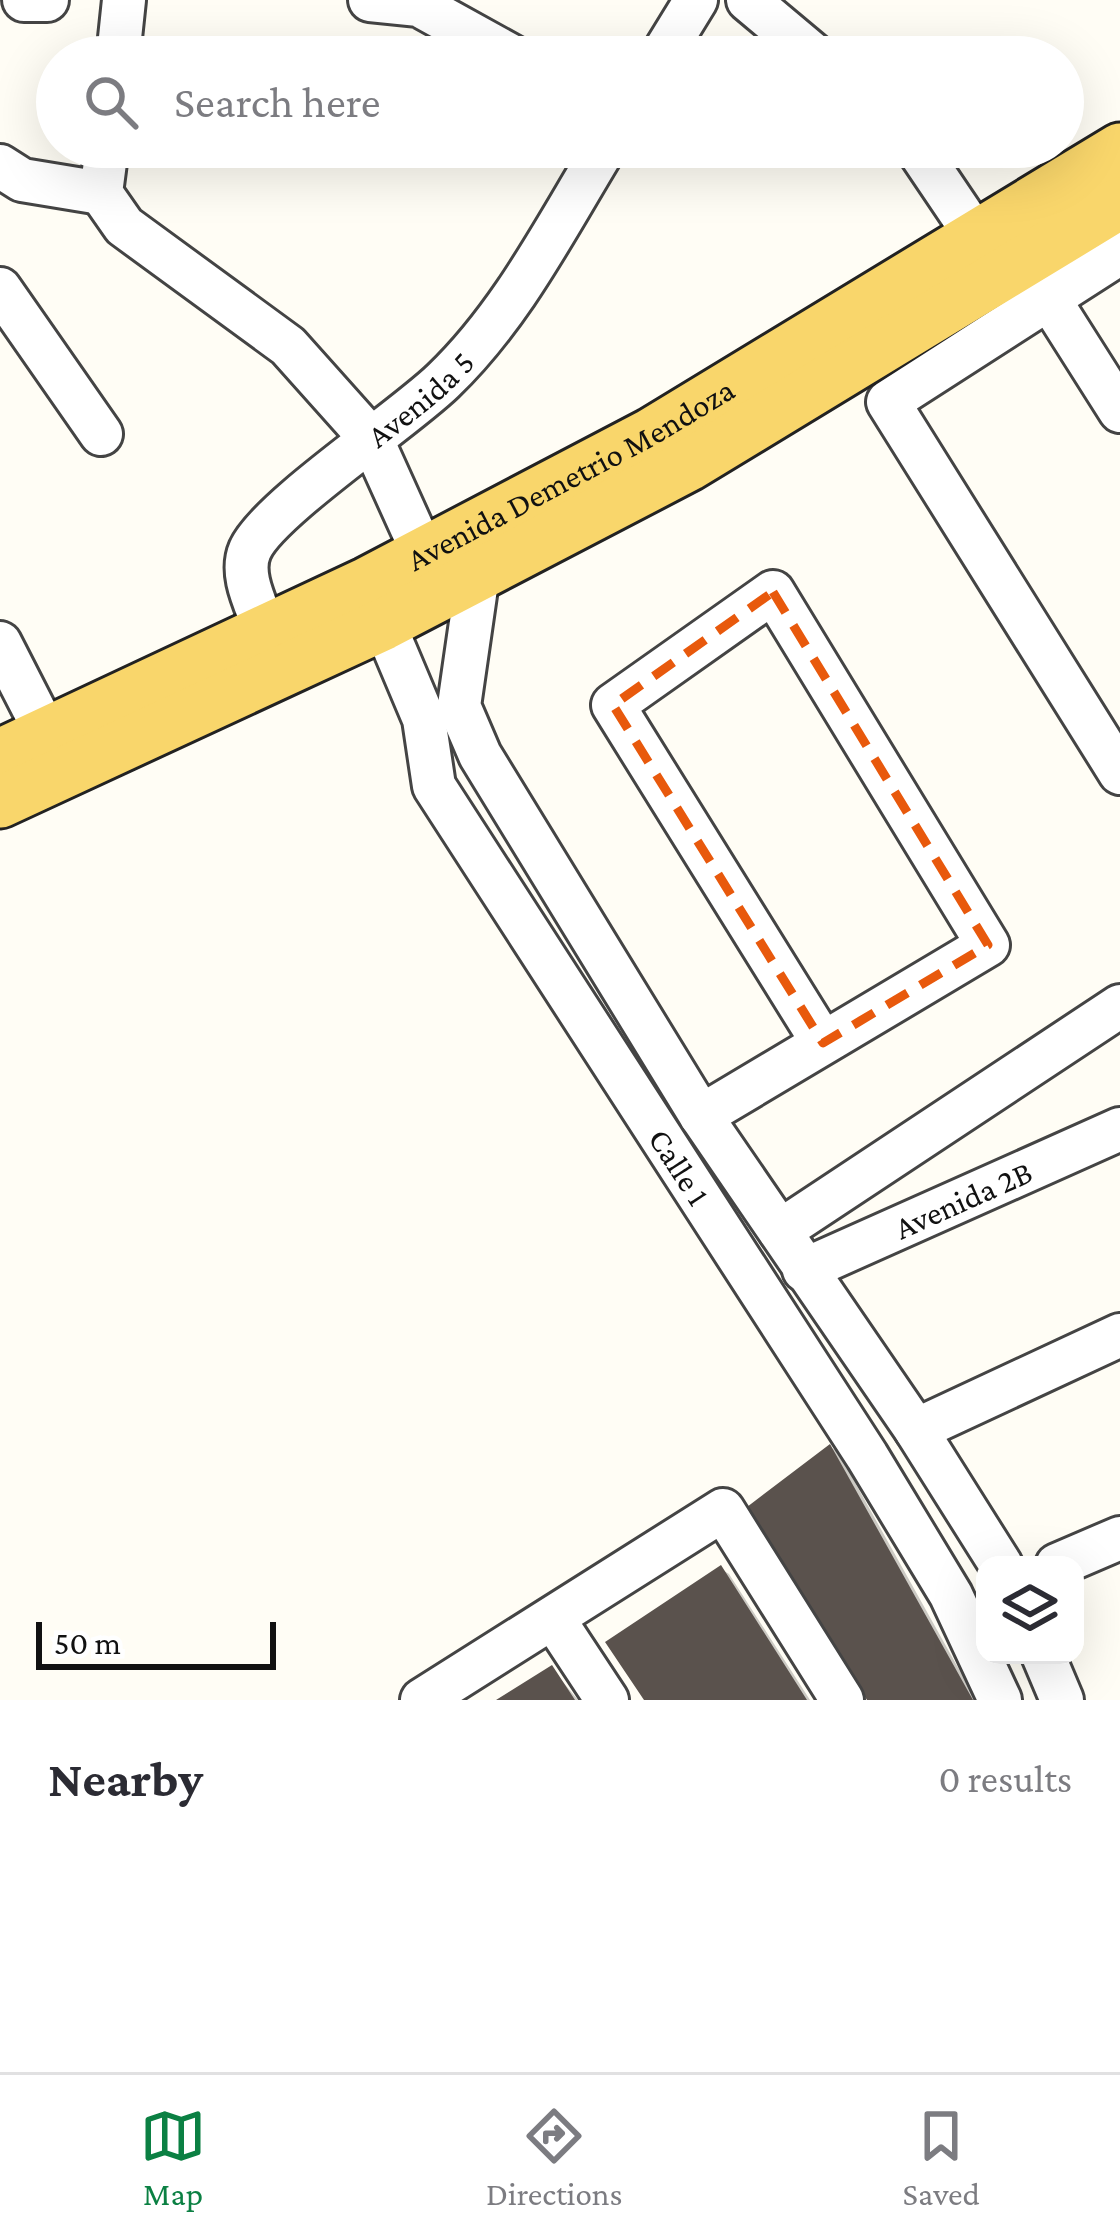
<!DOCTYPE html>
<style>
body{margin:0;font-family:"Crimson Pro",serif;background:#f7f7f7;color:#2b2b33}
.controls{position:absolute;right:36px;bottom:36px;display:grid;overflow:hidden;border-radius:24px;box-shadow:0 12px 48px #0002}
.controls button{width:108px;height:108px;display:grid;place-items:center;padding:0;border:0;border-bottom:3px solid #e1e1e2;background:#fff;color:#2b2b33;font:60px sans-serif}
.scale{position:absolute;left:36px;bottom:30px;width:240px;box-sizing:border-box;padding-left:12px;border:6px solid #111;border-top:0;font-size:33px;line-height:42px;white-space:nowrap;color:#111;-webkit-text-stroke:9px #fff;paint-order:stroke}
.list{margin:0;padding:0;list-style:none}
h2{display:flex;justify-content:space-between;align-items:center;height:156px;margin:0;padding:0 48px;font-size:51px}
h2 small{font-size:39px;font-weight:400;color:#7c7c81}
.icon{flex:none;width:66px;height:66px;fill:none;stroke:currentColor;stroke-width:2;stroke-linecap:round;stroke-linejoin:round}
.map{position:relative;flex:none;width:1120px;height:1700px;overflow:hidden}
.search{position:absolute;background:#fff;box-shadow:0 12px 48px #0002;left:36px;right:36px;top:36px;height:132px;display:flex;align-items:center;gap:30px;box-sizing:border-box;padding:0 42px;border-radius:66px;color:#7c7c81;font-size:45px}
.sheet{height:372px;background:#fff}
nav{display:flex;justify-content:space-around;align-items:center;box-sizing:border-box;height:168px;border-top:3px solid #e1e1e2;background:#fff;font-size:33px;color:#7c7c81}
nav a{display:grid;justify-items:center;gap:6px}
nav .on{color:#0b8043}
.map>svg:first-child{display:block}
</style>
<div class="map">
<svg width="1120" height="1700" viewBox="0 0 1120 1700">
<rect width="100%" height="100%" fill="#fffdf5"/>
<path fill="#0003" d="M830 1447 838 1452 976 1700H871Z
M721 1569 729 1574 810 1700H648Z
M552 1669 578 1700H502Z"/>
<path fill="#5a524d" d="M830 1444 973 1700H867L747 1507Z
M721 1565 807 1700H644L605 1642Z
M552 1665 575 1700H496Z"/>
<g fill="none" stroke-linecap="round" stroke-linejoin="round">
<defs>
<g id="minor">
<path d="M24 0H47"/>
<path d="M370 0 419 5 513 57"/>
<path d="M748 0 816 57"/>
<path d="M118 57 124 0"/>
<path d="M661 57 696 0"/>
<path d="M107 147 101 193 124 226 288 346 372 440 423 553"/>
<path d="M916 147 976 236"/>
<path d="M0 166 22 180 101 193"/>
<path d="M1120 253 888 402 1120 773"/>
<path d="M0 289 101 434"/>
<path d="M1049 299 1120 411"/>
<path d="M478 574 459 706 480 755 701 1116 916 1430 1001 1565"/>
<path id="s1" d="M384 624 424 719 434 786 867 1456 951 1595 1000 1700"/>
<path id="s2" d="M265 630C257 606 239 575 250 550 268 509 403 420 443 381 512 315 556 227 605 147"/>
<path d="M0 643 46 733"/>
<path d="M701 1116 988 945 773 592 613 705 823 1043"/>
<path d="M780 1231 1120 1006"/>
<path id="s3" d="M804 1270 1120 1129"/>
<path d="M916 1430 1120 1335"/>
<path d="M1057 1565 1120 1538"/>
<path d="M553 1618 607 1700"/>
<path d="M1043 1655 1062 1700"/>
<path d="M422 1700 723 1510 842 1700"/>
</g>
<g id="major">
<path id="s4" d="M0 755 367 583 651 434 1120 149"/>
<path d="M0 802 384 624 689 465 1120 203"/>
</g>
</defs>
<use href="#minor" stroke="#444" stroke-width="48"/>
<use href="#major" stroke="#222" stroke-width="57"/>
<use href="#minor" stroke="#fff" stroke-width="42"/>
<use href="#major" stroke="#f9d66b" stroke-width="51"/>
</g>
<path fill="none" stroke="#e8590c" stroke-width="9" stroke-dasharray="24 15" stroke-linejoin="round" d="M773 592 988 945 823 1043 613 705Z"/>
<g text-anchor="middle" stroke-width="12" stroke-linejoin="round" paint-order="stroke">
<g font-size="33" fill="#111" stroke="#fff">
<text dy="12" stroke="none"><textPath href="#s2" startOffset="312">Avenida 5</textPath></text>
<text dy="12" stroke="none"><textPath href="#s4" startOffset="636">Avenida Demetrio Mendoza</textPath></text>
<text dy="12" stroke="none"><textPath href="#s1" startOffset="624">Calle 1</textPath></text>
<text dy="12" stroke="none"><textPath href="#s3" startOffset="174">Avenida 2B</textPath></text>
</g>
</g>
</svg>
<div class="controls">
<button><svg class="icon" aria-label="layers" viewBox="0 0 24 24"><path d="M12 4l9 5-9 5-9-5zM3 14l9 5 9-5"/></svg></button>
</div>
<div class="scale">50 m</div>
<div class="search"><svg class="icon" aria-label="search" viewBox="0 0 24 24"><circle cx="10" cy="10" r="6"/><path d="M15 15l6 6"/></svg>Search here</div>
</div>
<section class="sheet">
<h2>Nearby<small>0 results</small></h2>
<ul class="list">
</ul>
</section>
<nav>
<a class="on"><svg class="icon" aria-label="map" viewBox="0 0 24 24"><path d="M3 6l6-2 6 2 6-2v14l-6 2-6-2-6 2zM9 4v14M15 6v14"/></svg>Map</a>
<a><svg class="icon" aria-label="directions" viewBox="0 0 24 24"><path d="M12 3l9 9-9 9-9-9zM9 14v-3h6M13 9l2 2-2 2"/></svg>Directions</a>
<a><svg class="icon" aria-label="saved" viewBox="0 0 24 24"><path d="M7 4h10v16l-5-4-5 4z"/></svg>Saved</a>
</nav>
